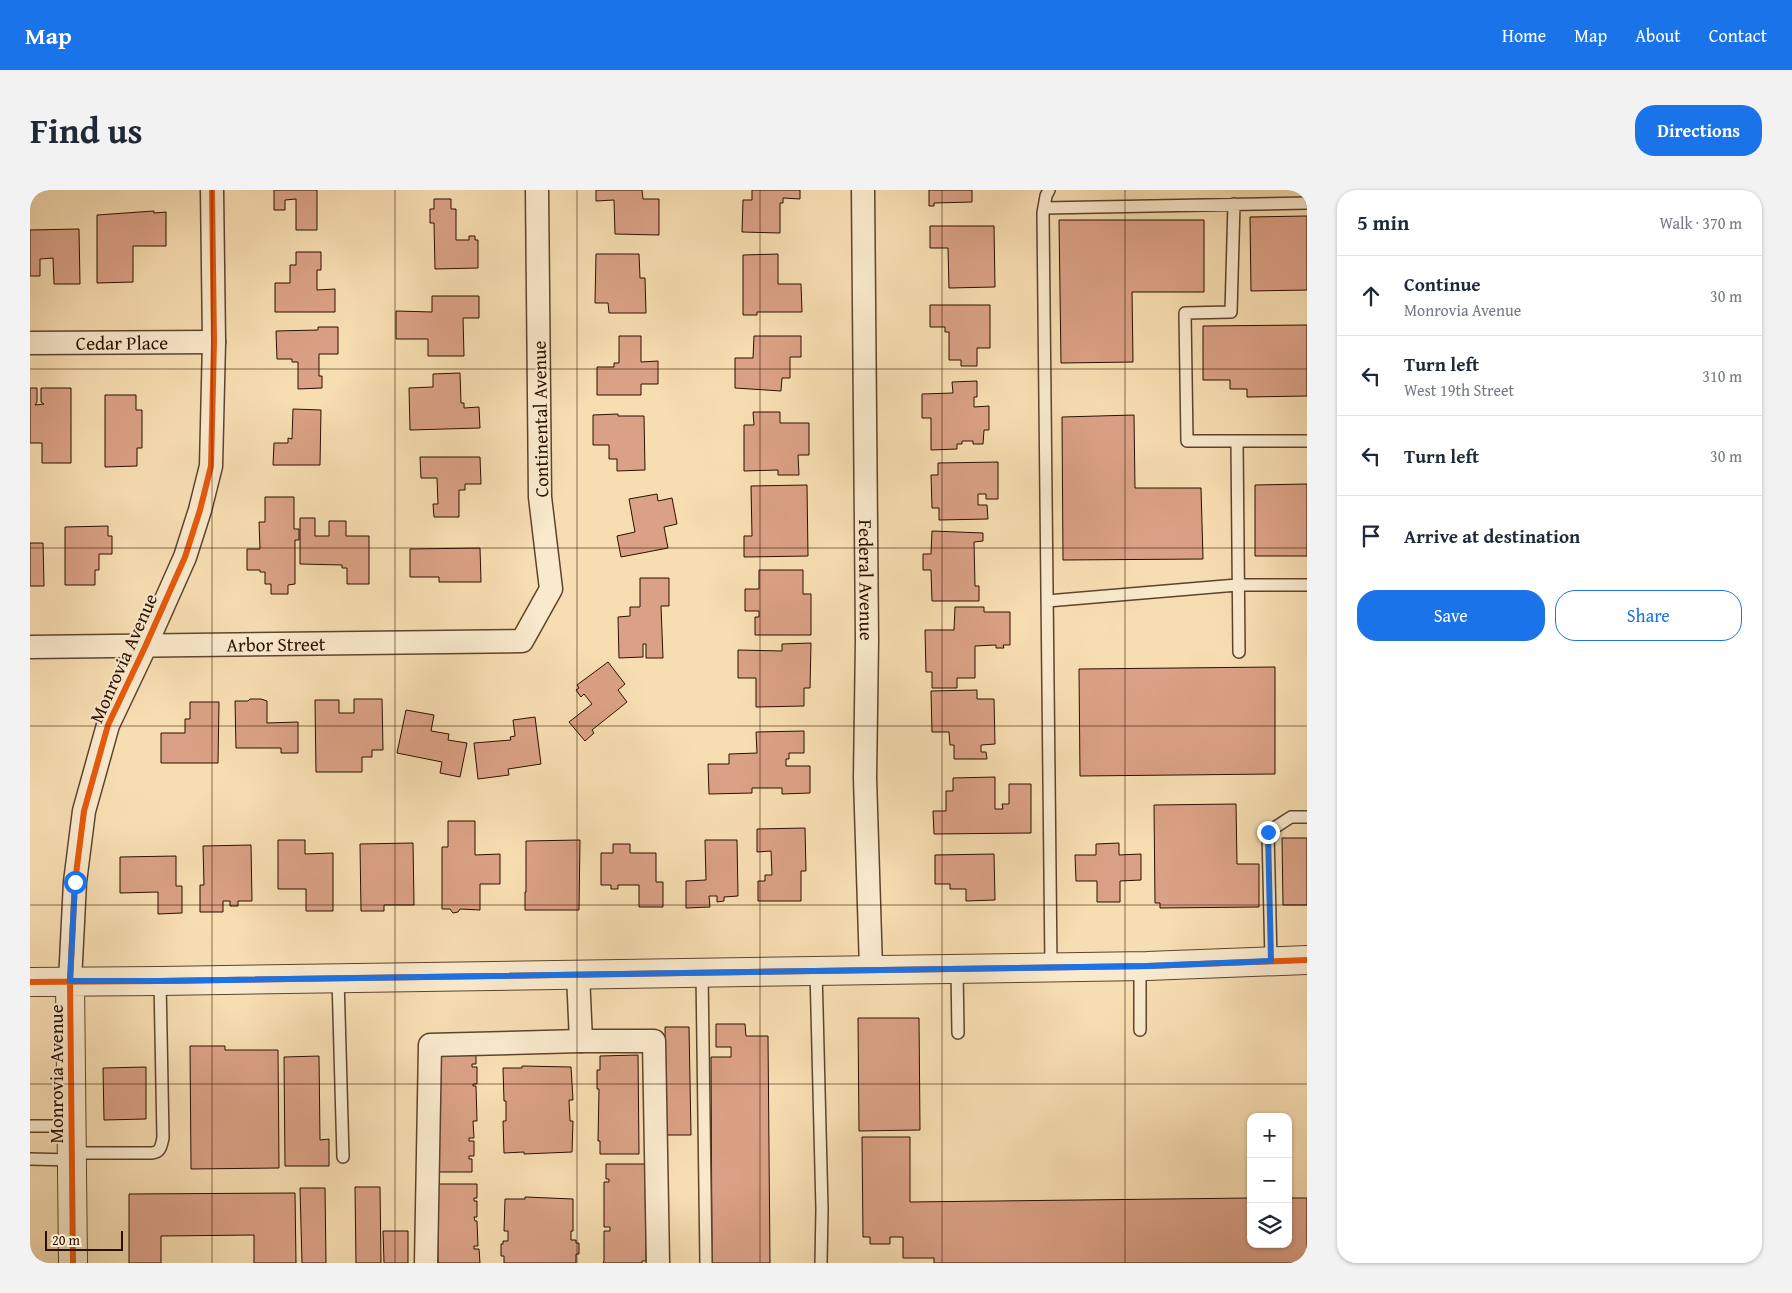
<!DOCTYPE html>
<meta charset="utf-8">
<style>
body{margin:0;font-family:"Gentium Book Plus",serif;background:#f2f2f3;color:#1f2937}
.controls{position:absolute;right:15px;bottom:15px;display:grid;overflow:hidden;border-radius:10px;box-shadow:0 1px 4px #0004}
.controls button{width:45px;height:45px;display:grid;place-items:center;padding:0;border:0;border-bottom:1px solid #e0e1e3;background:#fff;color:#1f2937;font:25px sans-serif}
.scale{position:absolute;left:15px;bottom:12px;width:78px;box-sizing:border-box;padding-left:5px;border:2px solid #2b1000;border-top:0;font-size:14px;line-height:18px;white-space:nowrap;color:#2b1000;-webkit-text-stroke:4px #faeacd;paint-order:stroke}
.stop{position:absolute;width:15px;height:15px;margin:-11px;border:4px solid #1a73e8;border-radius:50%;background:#fff}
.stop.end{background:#1a73e8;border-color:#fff;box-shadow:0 1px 5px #0008}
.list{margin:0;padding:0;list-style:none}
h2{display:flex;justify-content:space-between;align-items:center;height:65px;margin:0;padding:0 20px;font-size:21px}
h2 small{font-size:16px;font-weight:400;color:#747a83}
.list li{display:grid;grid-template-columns:32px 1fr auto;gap:15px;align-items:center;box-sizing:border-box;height:80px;padding:0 20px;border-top:1px solid #e0e1e3}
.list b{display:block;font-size:19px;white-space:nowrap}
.list p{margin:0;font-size:16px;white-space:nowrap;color:#747a83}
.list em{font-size:16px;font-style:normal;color:#747a83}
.actions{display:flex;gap:10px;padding:15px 20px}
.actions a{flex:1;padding:11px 0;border:1px solid #1a73e8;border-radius:20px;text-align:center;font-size:18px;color:#1a73e8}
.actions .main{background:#1a73e8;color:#fff}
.icon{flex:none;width:28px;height:28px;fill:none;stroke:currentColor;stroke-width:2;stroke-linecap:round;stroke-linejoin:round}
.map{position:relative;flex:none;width:1277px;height:1073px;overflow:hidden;border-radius:20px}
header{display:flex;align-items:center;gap:30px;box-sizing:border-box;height:70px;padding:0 25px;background:#1a73e8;color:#fff}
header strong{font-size:24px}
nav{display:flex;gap:28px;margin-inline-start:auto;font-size:18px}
.intro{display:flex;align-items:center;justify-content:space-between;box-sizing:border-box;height:120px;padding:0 30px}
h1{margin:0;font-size:35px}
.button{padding:12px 22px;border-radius:20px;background:#1a73e8;color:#fff;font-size:18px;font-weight:700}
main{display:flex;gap:30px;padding:0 30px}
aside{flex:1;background:#fff;border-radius:20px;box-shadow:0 1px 4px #0004}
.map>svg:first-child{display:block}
</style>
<header>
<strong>Map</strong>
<nav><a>Home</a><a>Map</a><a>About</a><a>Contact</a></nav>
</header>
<div class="intro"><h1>Find us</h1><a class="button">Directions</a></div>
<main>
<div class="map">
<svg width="1277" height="1073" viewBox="0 0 1277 1073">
<rect width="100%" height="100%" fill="#f7deb2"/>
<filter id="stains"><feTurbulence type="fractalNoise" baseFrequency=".004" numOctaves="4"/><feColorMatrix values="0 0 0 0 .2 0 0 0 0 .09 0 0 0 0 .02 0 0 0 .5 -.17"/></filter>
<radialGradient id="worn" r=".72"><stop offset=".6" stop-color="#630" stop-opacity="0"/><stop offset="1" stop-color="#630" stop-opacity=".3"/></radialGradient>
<path fill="#dba186" stroke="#2b1000" d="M244 0H287V40H266V9L255 10V20H244Z
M566 0H612L613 9H629V45L585 44 584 10 566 11Z
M722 0H770V9L753 8V13H750V43L712 42 713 10H722Z
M899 0H942V12L904 13V16H899Z
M404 9H421V19H426V50H439V46H445V50H448V78L405 79 404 33H400V19H404Z
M124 21V23L136 22V56H103V92L67 93V25Z
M1277 26V100L1221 101 1220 27Z
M1029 30H1174V102H1102L1103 172 1031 173Z
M900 36H964L965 97 919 98 918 58H900Z
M49 39 50 94H24L23 68 10 69V86H0V40Z
M266 62H291V80H287V100L305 99V122H245V93H260V75H266Z
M566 64H609L610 88H615L616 123H579L578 113H565Z
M748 64V94H771L772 122H727V125H713V65Z
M402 106H449V128H433L434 166H398V149H366V121L402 122Z
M900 115H960V158H947V176H931V170H919V142H915V137H900Z
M1277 135V206L1217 207V199H1200V190H1173V136Z
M288 137H308V164H289V186H292V198L268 199V172H262V169H247L246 141 288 140Z
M589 146H611V172L628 171V194H611V205H567V177H584V173H589Z
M724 146H771V167H760V188H752L751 201 705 198V168H723Z
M430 183 431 213H434V218L449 217 450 238 380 240 379 198 403 197V184Z
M947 191V207H944V217L959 216V240H954L953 254H943V251H932V254H927V259L901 260V228H892V204L923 203 922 192Z
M0 198H7V212L5 215 14 214 11 212V198H41V273H12V253H0Z
M75 205H106V220H112V258H107V276L75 277Z
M263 219 291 220 290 275H243L244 253H258V248L262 249Z
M723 222H750V233H779V265H768L769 285H748V280L714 281V235H724Z
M588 224V226H614L615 280 587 281V269H579V255H563V225Z
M1104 225 1105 298H1171L1173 369 1033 370 1032 227Z
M390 267H450L451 294H435V300H429V327H404L403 314H408L407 288H391Z
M968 272V309H956V304H948V315H957L958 329 909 330V318H902L901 285H908V273Z
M1277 294V366H1225V295Z
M777 295 778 366 714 367V346H722L721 296Z
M627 304 628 311 642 308 647 334 634 337 638 358 591 367 587 346 605 342 599 309Z
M235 307H264V339H269V350H265V394L258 395V404H241V394H235V382H230V380H217V359H230L229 332H235Z
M270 328H285V346H299V331H316V346H339V394H317V378H312V375L270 374Z
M78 336V346H82V364H69V380H65V395H35V337Z
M902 341 953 343V351L944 352 945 396H949V411H902L901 380H893V364H901Z
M0 353H13L14 396H0Z
M450 358 451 392H409V387H380V359Z
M729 380H773V404H781V445H725V427H729V421H715V399H729Z
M610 388H639V416H631L633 468H616V454H613V467L589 468 588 427 600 426V417H610Z
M925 417H954V422H980V455H973L974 458H966V455L945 456V488H927V498H902V482H896L895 440H924Z
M781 453 780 498H774V516L726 517V488H708V460L752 461V454Z
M578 472 595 494 588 500 597 512 562 540 564 543 555 551 539 532 562 514 554 504 551 507 546 500 549 498 547 495Z
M1245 477V584L1050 586 1049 479Z
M947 500V509H964L965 554 951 555V562H956L957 569H924V555H920L919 542H902L901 501Z
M220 509H231L237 511V533L268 532V563H251V558H206L205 511H218Z
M324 509H352L353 560H342V567H332V582H286L285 510H309V523H324Z
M160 512H189L188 573H131V543H155V529H160Z
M376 520 404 525 401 541 419 544 418 550 437 553 430 587 410 583 412 572 367 563Z
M505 527 511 574 478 579 479 585 448 589 444 553 481 550 480 547 485 546 483 530Z
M774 541V563H759V569H756V576H780V603L752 604V598H722V603L679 604 678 574H699V564L727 563 726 542Z
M965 587V619H973L972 614H979V594H1001V643L904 644 903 621H916V601H923V588Z
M1206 614 1207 674H1229V717L1130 718V713H1125L1124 615Z
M418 631H445V665L470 664V694H450V720L430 719 428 722 423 723 420 719H412V657H418Z
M775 638 776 681H771V711H728V691H735V685H742L741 661 727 662V639Z
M1252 648H1277V715H1253Z
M248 650H275V664L303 663V721H276V699H248Z
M550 650 549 720H495V702H496V651Z
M675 650H707L708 706 694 707V711L687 712V706H679L680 717 656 718V691L676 690Z
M383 653 384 715H354V721H331L330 654Z
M1089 653V665L1111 664V690L1090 691V712H1067V691H1046L1045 665H1066V654Z
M583 654H600V663H626V692H633V717H609V695H588V699H581V695H571V663H583Z
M221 655 222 711H208V716H200V711H193V722H170V695H174L173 656Z
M964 664 965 710 936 711V699H920V694H905V665Z
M146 666V696H152V723L128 724V702L90 703V667Z
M828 828H889L890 940 829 941Z
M686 834H715L716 846H738L740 1073H682L681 867H701V857H686Z
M635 837H659L661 945H637Z
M160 856H195V860H248L249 978 161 979Z
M407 860H446V874H442V877H447V894H443V896H446L447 931H443L444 948H439V951H444V966H439V969H442V982H404Z
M608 865 609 964H570V951H568L569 899H567V880H570V866Z
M289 866 290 950 299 949V976H255L254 867Z
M492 876 541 877 543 910H539L540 931H543L542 962 494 964V962L474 963 473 931H476V911H474L473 878H492Z
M116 877V929L74 930 73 878Z
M832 947H880V1012L1221 1008V1054H1258V1008H1277V1073H904V1068H873V1047H860V1054H840V1047H833Z
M576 974H615L616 1071H612V1073H573L574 1071V1041H580V1037H574V992H579V989H576Z
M407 994H447V1008H444V1011H447V1027H444L445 1031H447L448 1056H444V1059H449L450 1073H408Z
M325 997H350L351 1073H326Z
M270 998H295L296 1073H272Z
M265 1003 266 1073H224V1045L131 1046V1073H99V1004Z
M495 1007 543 1009V1041H541V1050H546V1053H549V1064H546V1073H474V1066H471V1054H473V1051H478V1041H474L475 1009H495Z
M353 1041H378V1073H354Z"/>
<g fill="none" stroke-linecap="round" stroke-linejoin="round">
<defs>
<path id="service" d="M1019 0 1016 6 1013 23 1021 777
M1204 14 1201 122 1155 123 1157 251H1277
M1014 18 1277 13
M1207 251 1209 462
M1017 411 1207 395H1277
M1241 771 1238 642 1261 627H1277
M927 779 928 843
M786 780 792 1019 791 1073
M672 782 676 1073
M308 788 313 967
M1110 840V776
M0 936H42
M42 963H122C131 962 131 956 133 948L130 791
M0 969 42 970"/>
<g id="minor">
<path id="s1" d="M833 0 837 450 835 588 841 779"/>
<path id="s2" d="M0 153 184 152"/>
<path id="s3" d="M0 457 492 451 521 399 510 307 507 0"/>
<path d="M548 784 551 851"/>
<path d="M40 791 45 692 54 621 78 535 115 457 155 367 170 320 181 276 184 152 182 0"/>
<path d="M396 1073 400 855 551 851H624L628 1073"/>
</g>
<path id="tertiary" d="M40 791 43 1073
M0 792 130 791 1117 776 1277 770"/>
</defs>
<use href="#service" stroke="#5e442c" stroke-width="14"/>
<use href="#minor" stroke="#5e442c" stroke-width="25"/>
<use href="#tertiary" stroke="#5e442c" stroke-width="30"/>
<use href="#service" stroke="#faeacd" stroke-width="11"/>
<use href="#minor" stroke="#faeacd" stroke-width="22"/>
<use href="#tertiary" stroke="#faeacd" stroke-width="28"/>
<defs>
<path id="cycleway" d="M0 792 130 791 1117 776 1277 770
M43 1073 40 791 45 692 54 621 78 535 115 457 155 367 170 320 181 276 184 152 182 0"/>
</defs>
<use href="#cycleway" stroke="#faeacd" stroke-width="9"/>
<use href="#cycleway" stroke="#e8590c" stroke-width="6"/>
</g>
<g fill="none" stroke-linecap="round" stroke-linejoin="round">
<path stroke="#1a73e8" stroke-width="6" d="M45 692 40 791H130L1118 776 1241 771 1238 642"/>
</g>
<path fill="none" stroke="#2b1000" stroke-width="1" stroke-opacity="0.55" d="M182 0V1073M365 0V1073M547 0V1073M730 0V1073M912 0V1073M1095 0V1073M0 179H1277M0 358H1277M0 536H1277M0 715H1277M0 894H1277"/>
<g text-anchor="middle" stroke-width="4" stroke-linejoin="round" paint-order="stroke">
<g font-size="19" fill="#2b1000" stroke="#faeacd">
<text dy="7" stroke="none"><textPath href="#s2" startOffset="92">Cedar Place</textPath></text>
<text transform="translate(510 229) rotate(-91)" y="7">Continental Avenue</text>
<text dy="7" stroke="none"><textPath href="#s1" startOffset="390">Federal Avenue</textPath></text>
<text dy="7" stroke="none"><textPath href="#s3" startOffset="246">Arbor Street</textPath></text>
<text transform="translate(93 468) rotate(-66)" y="7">Monrovia Avenue</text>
<text transform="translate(26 884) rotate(-90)" y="7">Monrovia Avenue</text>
</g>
</g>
<rect width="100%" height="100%" filter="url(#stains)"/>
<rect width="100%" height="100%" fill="url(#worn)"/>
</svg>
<div class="controls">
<button>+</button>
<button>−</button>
<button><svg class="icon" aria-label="layers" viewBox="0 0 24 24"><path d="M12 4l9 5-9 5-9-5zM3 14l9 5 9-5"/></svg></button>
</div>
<div class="scale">20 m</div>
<div class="stop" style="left:45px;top:692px"></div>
<div class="stop end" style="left:1238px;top:642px"></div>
</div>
<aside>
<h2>5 min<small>Walk · 370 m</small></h2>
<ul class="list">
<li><svg class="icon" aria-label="ahead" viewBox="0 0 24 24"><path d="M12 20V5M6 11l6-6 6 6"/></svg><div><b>Continue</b><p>Monrovia Avenue</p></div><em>30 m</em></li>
<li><svg class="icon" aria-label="left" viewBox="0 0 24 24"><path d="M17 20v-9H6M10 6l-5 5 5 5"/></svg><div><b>Turn left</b><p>West 19th Street</p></div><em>310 m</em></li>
<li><svg class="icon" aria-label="left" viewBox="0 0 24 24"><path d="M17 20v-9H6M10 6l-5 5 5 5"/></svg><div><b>Turn left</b></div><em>30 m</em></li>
<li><svg class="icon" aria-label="arrive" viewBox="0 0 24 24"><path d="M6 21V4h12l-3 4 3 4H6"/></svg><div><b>Arrive at destination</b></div></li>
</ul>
<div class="actions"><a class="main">Save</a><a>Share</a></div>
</aside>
</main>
